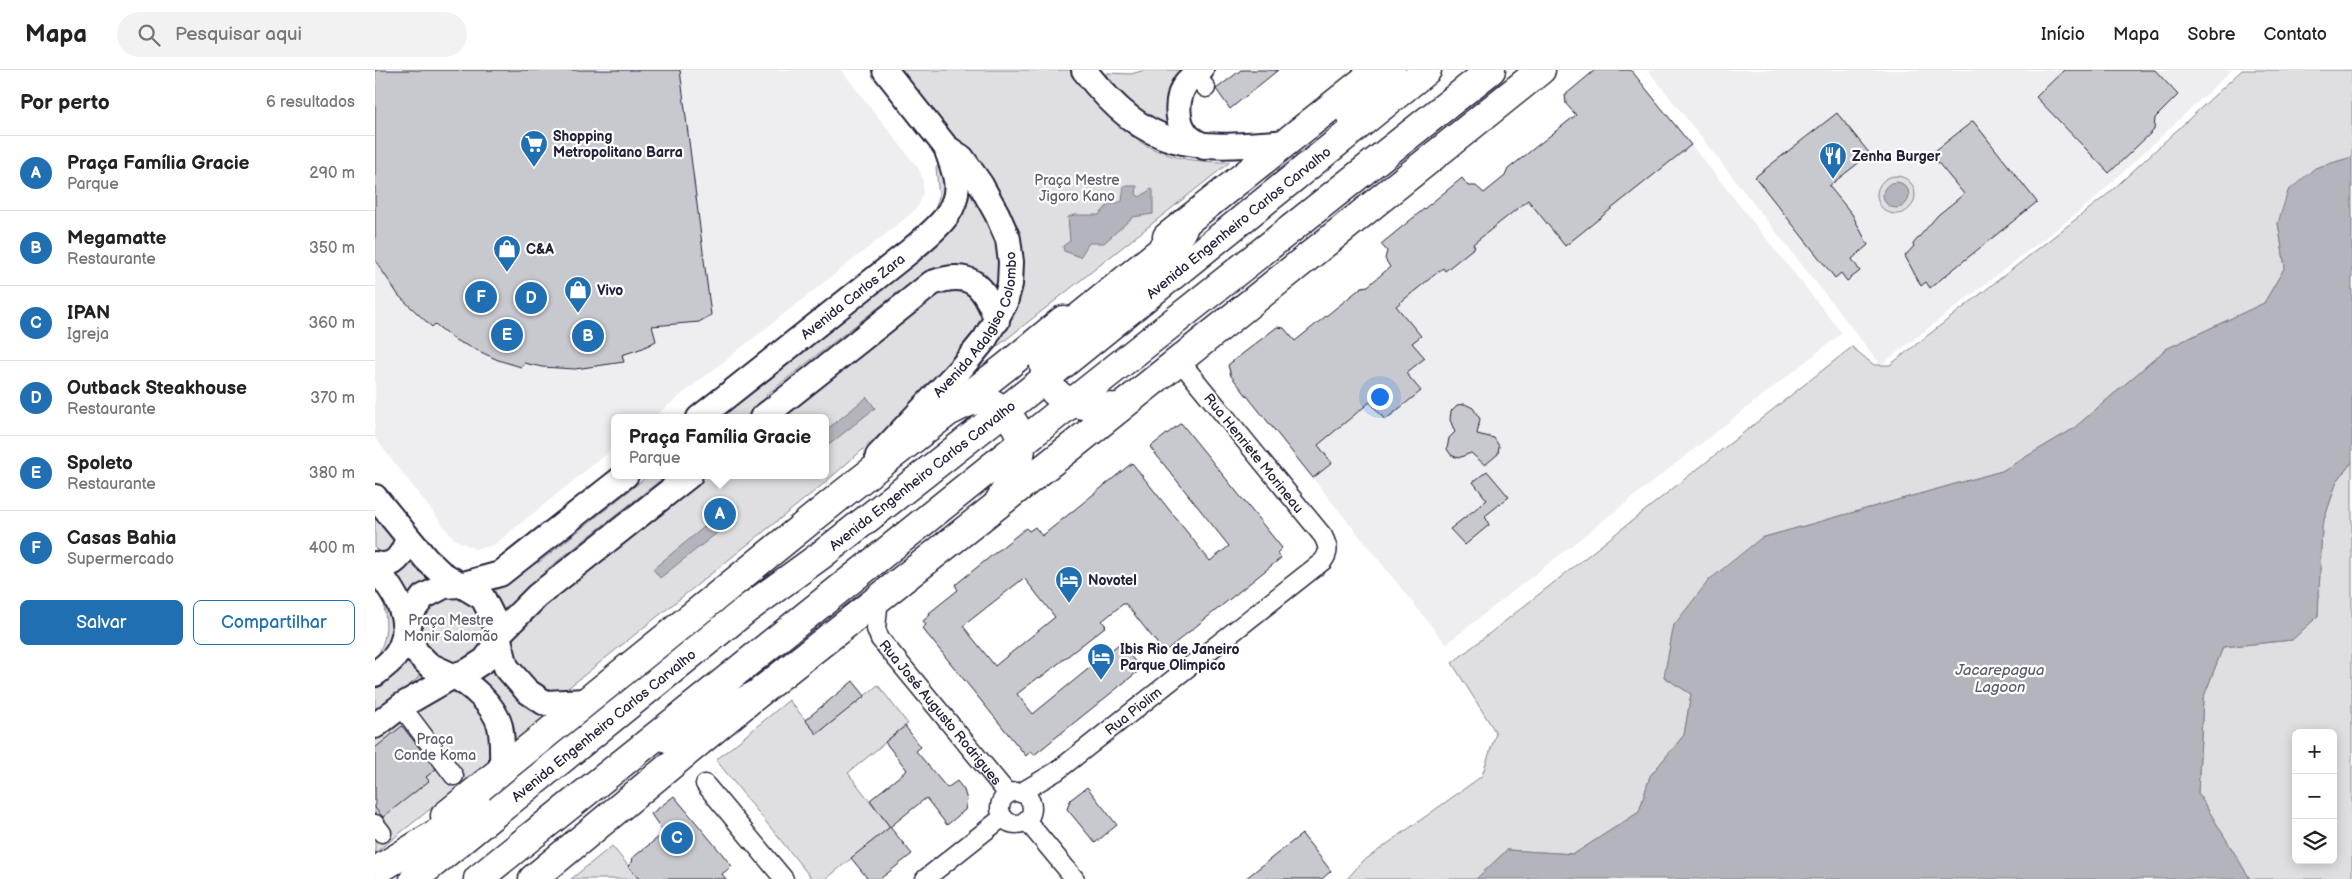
<!DOCTYPE html>
<html lang="pt">
<meta charset="utf-8">
<style>
body{margin:0;font-family:"Balsamiq Sans",sans-serif;background:#f2f2f2;color:#222}
.controls{position:absolute;right:15px;bottom:15px;display:grid;overflow:hidden;border-radius:8px;box-shadow:0 2px 12px #0003}
.controls button{width:45px;height:45px;display:grid;place-items:center;padding:0;border:0;border-bottom:1px solid #e0e0e0;background:#fff;color:#222;font:25px sans-serif}
.you{position:absolute;left:1004px;top:326px;width:18px;height:18px;margin:-12px;border:4px solid #fff;border-radius:50%;background:#1a73e8;box-shadow:0 0 0 8px #1a73e833}
.badge{display:grid;place-items:center;width:32px;height:32px;border-radius:50%;background:#1f6fb2;color:#fff;font-size:16px;font-weight:700}
.pin{position:absolute;translate:-50% -50%;border:2px solid #fff;box-shadow:0 1px 5px #0006}
.popup{position:absolute;left:236px;top:344px;width:218px;height:65px;box-sizing:border-box;display:grid;place-content:center;border-radius:8px;background:#fff;filter:drop-shadow(0 1px 4px #0005);font-size:16px;white-space:nowrap;color:#767676}
.popup b{font-size:19px;color:#222}
.popup::after{content:'';position:absolute;left:50%;top:100%;margin-left:-10px;border:10px solid transparent;border-top-color:#fff}
.list{margin:0;padding:0;list-style:none}
h2{display:flex;justify-content:space-between;align-items:center;height:65px;margin:0;padding:0 20px;font-size:21px}
h2 small{font-size:16px;font-weight:400;color:#767676}
.list li{display:grid;grid-template-columns:32px 1fr auto;gap:15px;align-items:center;box-sizing:border-box;height:75px;padding:0 20px;border-top:1px solid #e0e0e0}
.list b{display:block;font-size:19px;white-space:nowrap}
.list p{margin:0;font-size:16px;white-space:nowrap;color:#767676}
.list em{font-size:16px;font-style:normal;color:#767676}
.actions{display:flex;gap:10px;padding:15px 20px}
.actions a{flex:1;padding:11px 0;border:1px solid #1f6fb2;border-radius:8px;text-align:center;font-size:18px;color:#1f6fb2}
.actions .main{background:#1f6fb2;color:#fff}
.icon{flex:none;width:28px;height:28px;fill:none;stroke:currentColor;stroke-width:2;stroke-linecap:round;stroke-linejoin:round}
.map{position:relative;flex:none;width:1977px;height:809px;overflow:hidden}
header{display:flex;align-items:center;gap:30px;box-sizing:border-box;height:70px;padding:0 25px;background:#fff;border-bottom:1px solid #e0e0e0}
header strong{font-size:24px}
nav{display:flex;gap:28px;margin-inline-start:auto;font-size:18px}
.search{width:350px;height:45px;background:#f2f2f2;display:flex;align-items:center;gap:12px;box-sizing:border-box;padding:0 18px;border-radius:28px;color:#767676;font-size:19px}
main{display:flex}
aside{flex:1;background:#fff}
.map>svg:first-child{display:block}
</style>
<header>
<strong>Mapa</strong>
<div class="search"><svg class="icon" aria-label="search" viewBox="0 0 24 24"><circle cx="10" cy="10" r="6"/><path d="M15 15l6 6"/></svg>Pesquisar aqui</div>
<nav><a>Início</a><a>Mapa</a><a>Sobre</a><a>Contato</a></nav>
</header>
<main>
<aside>
<h2>Por perto<small>6 resultados</small></h2>
<ul class="list">
<li><span class="badge">A</span><div><b>Praça Família Gracie</b><p>Parque</p></div><em>290 m</em></li>
<li><span class="badge">B</span><div><b>Megamatte</b><p>Restaurante</p></div><em>350 m</em></li>
<li><span class="badge">C</span><div><b>IPAN</b><p>Igreja</p></div><em>360 m</em></li>
<li><span class="badge">D</span><div><b>Outback Steakhouse</b><p>Restaurante</p></div><em>370 m</em></li>
<li><span class="badge">E</span><div><b>Spoleto</b><p>Restaurante</p></div><em>380 m</em></li>
<li><span class="badge">F</span><div><b>Casas Bahia</b><p>Supermercado</p></div><em>400 m</em></li>
</ul>
<div class="actions"><a class="main">Salvar</a><a>Compartilhar</a></div>
</aside>
<div class="map">
<svg width="1977" height="809" viewBox="0 0 1977 809">
<rect width="100%" height="100%" fill="#fff"/>
<filter id="ink" filterUnits="userSpaceOnUse"><feTurbulence type="fractalNoise" baseFrequency=".02" numOctaves="2"/><feDisplacementMap in="SourceGraphic" scale="10" xChannelSelector="R" yChannelSelector="G"/><feConvolveMatrix kernelMatrix="1 2 1 2 8 2 1 2 1" color-interpolation-filters="sRGB"/></filter>
<g filter="url(#ink)">
<path fill="#eeeef1" d="M0 0H466L544 99 548 110V122L544 134 537 143 277 348H240V377L119 475 100 479 79 469 0 368Z
M1220 0H1256L1467 263 1071 574 856 306 852 298 856 292 902 257 909 258 921 270 987 217 993 215 1016 197 1010 189 1013 182 1006 174 1087 108 1094 116H1101L1108 123 1132 104 1133 99 1200 45 1191 34 1190 25Z
M1273 0H1857L1716 132 1506 295Z"/>
<path fill="#dfdfe2" stroke="#80808e" fill-rule="evenodd" d="M524 0H697C746 63 770 93 855 92L619 279 618 278 643 207 580 70Z
M770 0H809L797 61 758 36 733 7 732 3 756 4Z
M1867 0H1977V87L1940 98 1903 153 1910 197 1889 233 1791 279 1698 359 1627 401 1386 468 1299 555 1289 607 1316 624 1309 665 1275 706 1264 742 1199 784 1132 780 1101 809H972L987 792 1107 706 1121 663 1077 593 1477 277 1499 295H1515L1733 124Z
M566 95 570 120 564 141 558 145 564 127 561 97Z
M1502 125a19 19 0 1 1 38 0a19 19 0 1 1-38 0Z
M592 116 620 163 625 184 623 228 612 212 526 225 523 222 391 325 395 330 372 348H336L381 312 384 318 518 211 514 206Z
M579 215 597 224 606 240 607 250 604 261 572 306 446 416 183 626C153 625 143 594 133 570L139 557 328 405H450V348H401L560 220Z
M1977 392V809H1875L1823 723 1828 629 1848 577 1917 570 1943 546 1947 456 1962 411ZM1921 663H1958V790H1921Z
M274 405H292L170 501 174 505 128 543 116 522 159 488 163 493Z
M0 446 21 473V480L7 486 0 478Z
M31 487 55 510 34 527 16 499Z
M82 524C87 526 95 529 99 533 128 566 91 611 55 585 49 581 45 569 42 562L55 531Z
M12 535C22 564 21 566 3 592L1 588C11 571 13 557 9 537Z
M119 590 174 643 138 672 105 617 102 605Z
M28 592 39 595 45 603 43 608 0 643V614Z
M503 615 533 654 473 703 515 757 451 809H437L341 690 414 630 442 664Z
M73 619 92 628 113 650 117 690 0 783V667Z
M237 776 264 809H196Z"/>
<path fill="#b4b4bc" stroke="#7a7a88" d="M1977 87V392L1962 411 1947 456 1943 546 1917 570 1848 577 1828 629 1823 723 1875 809H1101L1132 780 1199 784 1264 742 1275 706 1309 665 1316 624 1289 607 1299 555 1334 510 1386 468 1627 401 1698 359 1791 279 1889 233 1910 197 1903 153 1913 121 1940 98Z
M1508 125a13 13 0 1 1 26 0a13 13 0 1 1-26 0Z
M749 116H762L761 124 765 127 776 119 778 120V144L758 147 729 173H714L705 187 689 181 688 176 695 171 693 147 699 145H724L734 134H740L747 131Z
M492 327 500 338 450 378V361Z
M339 449 347 459 285 508 278 499Z"/>
<path fill="#c8c8cf" stroke="#22223b" fill-rule="evenodd" d="M0 0H305L336 245 324 252 277 256 281 271 268 278 247 285 249 292 200 299 167 297 149 293 146 297 123 290 80 270 60 254 57 257 24 226 0 190Z
M866 0H903L855 39 841 19Z
M1220 0H1256L1316 75 1190 176 1153 130 1098 174 1100 177 1070 201 1068 198 1021 236 1046 266 1037 273 1050 288 1031 303 1046 321 1010 350 995 332 943 375 957 393 938 408 856 306 853 295 902 257 909 258 920 271 987 217 993 216 1015 197 1010 189 1012 181 1006 174 1087 108 1093 116H1101L1109 123 1130 106 1133 99 1201 45 1191 34 1190 25Z
M1689 0H1780L1803 25 1780 48 1779 60 1734 103 1661 27Z
M1462 43 1495 84 1454 116 1477 144 1493 175 1477 189 1485 201 1472 211 1466 203 1460 208 1380 107Z
M1598 51 1662 132 1555 218 1551 212 1546 216 1530 186 1539 176 1538 174 1563 145 1589 124 1556 84Z
M1090 334 1098 338 1105 349 1102 364 1119 368 1124 376 1123 384 1110 395 1096 383 1083 388 1076 385 1072 379 1074 368 1080 362 1075 350 1076 341 1082 335Z
M806 353 907 478 902 483 906 488 789 582 751 534H748L727 551 731 556 665 608 664 607 642 624 658 644 745 573 766 599 659 685 656 681 651 686 547 558 551 555 548 551 555 545 554 543 583 520 580 515 651 458 654 461 660 457 667 466 757 393 835 491 854 476 775 377ZM649 508 680 547 620 596 588 556Z
M1112 401 1134 427 1110 446 1114 455 1090 475 1075 459 1112 430 1098 412Z
M478 611 490 626 442 664 430 650Z
M27 656 61 699 51 707 54 711 8 747 0 738V678Z
M530 656 546 677 541 681 572 718 582 711 589 720 592 730 590 740 572 755 551 728 515 757 495 730 532 700 510 672Z
M712 717 742 755 720 773 692 739 695 730Z
M299 726 357 796 347 804 351 809H264L253 796 258 791 256 789 289 763 276 744Z
M515 757 537 784 505 809H493L476 788Z
M927 764 956 801 947 809H870Z"/>
<g fill="none" stroke-linecap="round" stroke-linejoin="round">
<defs>
<g id="street">
<path d="M816 0 831 18"/>
<path id="s1" d="M504 527 501 559 505 569 633 724"/>
<path d="M26 636 79 706"/>
<path d="M330 714 409 809"/>
<circle cx="641" cy="738" r="16"/>
<path id="s2" d="M645 723 682 701 948 491C955 482 953 476 948 466L804 290"/>
<path d="M651 750 700 809"/>
<path d="M0 754 7 763"/>
<path d="M550 809 628 747"/>
</g>
<g id="secondary">
<path d="M709 0C773 82 815 80 912 72"/>
<path d="M826 0C821 4 815 8 811 13 801 27 800 52 813 66 817 70 824 73 829 77"/>
<path id="s3" d="M324 348 535 181C556 162 586 143 581 110 579 99 574 87 571 77"/>
<path d="M387 348 557 213C596 199 609 215 622 251"/>
<path id="s4" d="M503 386 587 297 610 269 630 233 635 214 636 192 633 169 622 144 606 115 587 88 571 77 510 0"/>
<path d="M251 405 125 504 85 515 69 516 48 527 38 541 32 562 41 582 54 595 78 606 93 601 110 590 116 582 122 566 162 526 315 405"/>
<path d="M0 427 51 489 66 503 108 528 119 550 131 597 152 621 170 633 211 631"/>
<path d="M0 494C20 499 27 485 33 469"/>
<path d="M0 497C19 522 41 551 23 582 18 591 7 598 0 604"/>
<path d="M0 656 26 636 78 606C97 615 119 635 125 656 128 670 127 685 127 699"/>
</g>
<path id="primary" d="M792 167 1002 0
M70 746 469 423 632 296 688 250
M158 809 381 625 701 373 1166 0"/>
<g id="highway">
<path d="M975 44 1016 0"/>
<path d="M745 337C717 338 676 337 670 302 667 288 670 280 677 269L804 166 811 152"/>
<path d="M577 340C585 336 594 331 602 330 623 329 645 354 646 374 647 395 632 417 622 435"/>
<path d="M292 668 381 625"/>
<path d="M9 796 72 757 102 735"/>
<path id="s5" d="M39 809 372 539 445 486 671 308 1052 0"/>
<path d="M103 809 680 346 1116 0"/>
</g>
</defs>
<use href="#street" stroke="#22223b" stroke-width="21"/>
<use href="#secondary" stroke="#22223b" stroke-width="28"/>
<use href="#primary" stroke="#22223b" stroke-width="31"/>
<use href="#highway" stroke="#22223b" stroke-width="31"/>
<use href="#street" stroke="#fff" stroke-width="18"/>
<use href="#secondary" stroke="#fff" stroke-width="24"/>
<use href="#primary" stroke="#fff" stroke-width="28"/>
<use href="#highway" stroke="#fff" stroke-width="28"/>
</g>
</g>
<defs>
<symbol id="supermarket-pin" viewBox="-11 -11 22 30"><path d="M0 17L-7.5 6A9.5 9.5 0 1 1 7.5 6Z" fill="#1f6fb2" stroke="#fff"/><path d="M-6-5.5h2.5l.6 2H6L4.5 2H-2.5L-4.4-4H-6ZM-1.5 3.2a1.3 1.3 0 1 0 .1 0ZM3 3.2a1.3 1.3 0 1 0 .1 0Z" fill="#fff"/></symbol>
<symbol id="restaurant-pin" viewBox="-11 -11 22 30"><path d="M0 17L-7.5 6A9.5 9.5 0 1 1 7.5 6Z" fill="#1f6fb2" stroke="#fff"/><path d="M-5-6h1v4h1v-4h1v4h1v-4h1v5L-1.5 .5V6h-2V.5L-5-1ZM5-6V6H3V1.5H1.5Q1.5-4 5-6Z" fill="#fff"/></symbol>
<symbol id="shop-pin" viewBox="-11 -11 22 30"><path d="M0 17L-7.5 6A9.5 9.5 0 1 1 7.5 6Z" fill="#1f6fb2" stroke="#fff"/><path d="M-5-2.5h2.3a2.7 3.5 0 0 1 5.4 0H5L5.5 6h-11ZM-1.5-2.5h3a1.5 2.3 0 0 0-3 0Z" fill="#fff"/></symbol>
<symbol id="hotel-pin" viewBox="-11 -11 22 30"><path d="M0 17L-7.5 6A9.5 9.5 0 1 1 7.5 6Z" fill="#1f6fb2" stroke="#fff"/><path d="M-6-4.5h1.5V1H6V5H4.5V3h-9V5H-6ZM-4 0a1.8 1.8 0 1 1 3.6 0ZM.5 0V-2.5h3Q6-2.5 6 0Z" fill="#fff"/></symbol>
</defs>
<g fill-rule="evenodd">
<use href="#supermarket-pin" x="143" y="58" width="32" height="43"/>
<use href="#restaurant-pin" x="1442" y="70" width="32" height="43"/>
<use href="#shop-pin" x="116" y="163" width="32" height="43"/>
<use href="#shop-pin" x="187" y="204" width="32" height="43"/>
<use href="#hotel-pin" x="678" y="494" width="32" height="43"/>
<use href="#hotel-pin" x="710" y="571" width="32" height="43"/>
</g>
<g text-anchor="middle" stroke-width="4.5" stroke-linejoin="round" paint-order="stroke">
<g font-size="14" font-weight="bold" fill="#22223b" stroke="#fff" text-anchor="start">
<text x="178" y="71">Shopping<tspan x="178" dy="16">Metropolitano Barra</tspan></text>
<text x="1477" y="91">Zenha Burger</text>
<text x="151" y="184">C&amp;A</text>
<text x="222" y="225">Vivo</text>
<text x="713" y="515">Novotel</text>
<text x="745" y="584">Ibis Rio de Janeiro<tspan x="745" dy="16">Parque Olimpico</tspan></text>
</g>
<g font-size="14" fill="#5b5b6d" stroke="#fff">
<text x="702" y="115">Praça Mestre<tspan x="702" dy="16">Jigoro Kano</tspan></text>
<text x="76" y="555">Praça Mestre<tspan x="76" dy="16">Monir Salomão</tspan></text>
<text x="60" y="674">Praça<tspan x="60" dy="16">Conde Koma</tspan></text>
</g>
<g font-size="14" fill="#22223b" stroke="#fff">
<text dy="5" stroke="none"><textPath href="#s5" startOffset="1054">Avenida Engenheiro Carlos Carvalho</textPath></text>
<text dy="5" stroke="none"><textPath href="#s3" startOffset="196">Avenida Carlos Zara</textPath></text>
<text dy="5" stroke="none"><textPath href="#s4" startOffset="168">Avenida Adalgisa Colombo</textPath></text>
<text transform="translate(879 383) rotate(51)" y="5">Rua Henriete Morineau</text>
<text dy="5" stroke="none"><textPath href="#s5" startOffset="649">Avenida Engenheiro Carlos Carvalho</textPath></text>
<text dy="5" stroke="none"><textPath href="#s1" startOffset="138">Rua José Augusto Rodrigues</textPath></text>
<text dy="5" stroke="none"><textPath href="#s2" startOffset="140">Rua Piolim</textPath></text>
<text dy="5" stroke="none"><textPath href="#s5" startOffset="244">Avenida Engenheiro Carlos Carvalho</textPath></text>
</g>
<g font-size="15" font-style="italic" fill="#5c5c6f" stroke="#fff">
<text x="1625" y="605">Jacarepagua<tspan x="1625" dy="17">Lagoon</tspan></text>
</g>
</g>
</svg>
<div class="controls">
<button>+</button>
<button>−</button>
<button><svg class="icon" aria-label="layers" viewBox="0 0 24 24"><path d="M12 4l9 5-9 5-9-5zM3 14l9 5 9-5"/></svg></button>
</div>
<div class="you"></div>
<div class="pin badge" style="left:345px;top:444px">A</div>
<div class="popup"><b>Praça Família Gracie</b>Parque</div>
<div class="pin badge" style="left:213px;top:266px">B</div>
<div class="pin badge" style="left:302px;top:768px">C</div>
<div class="pin badge" style="left:156px;top:228px">D</div>
<div class="pin badge" style="left:132px;top:265px">E</div>
<div class="pin badge" style="left:106px;top:227px">F</div>
</div>
</main>
